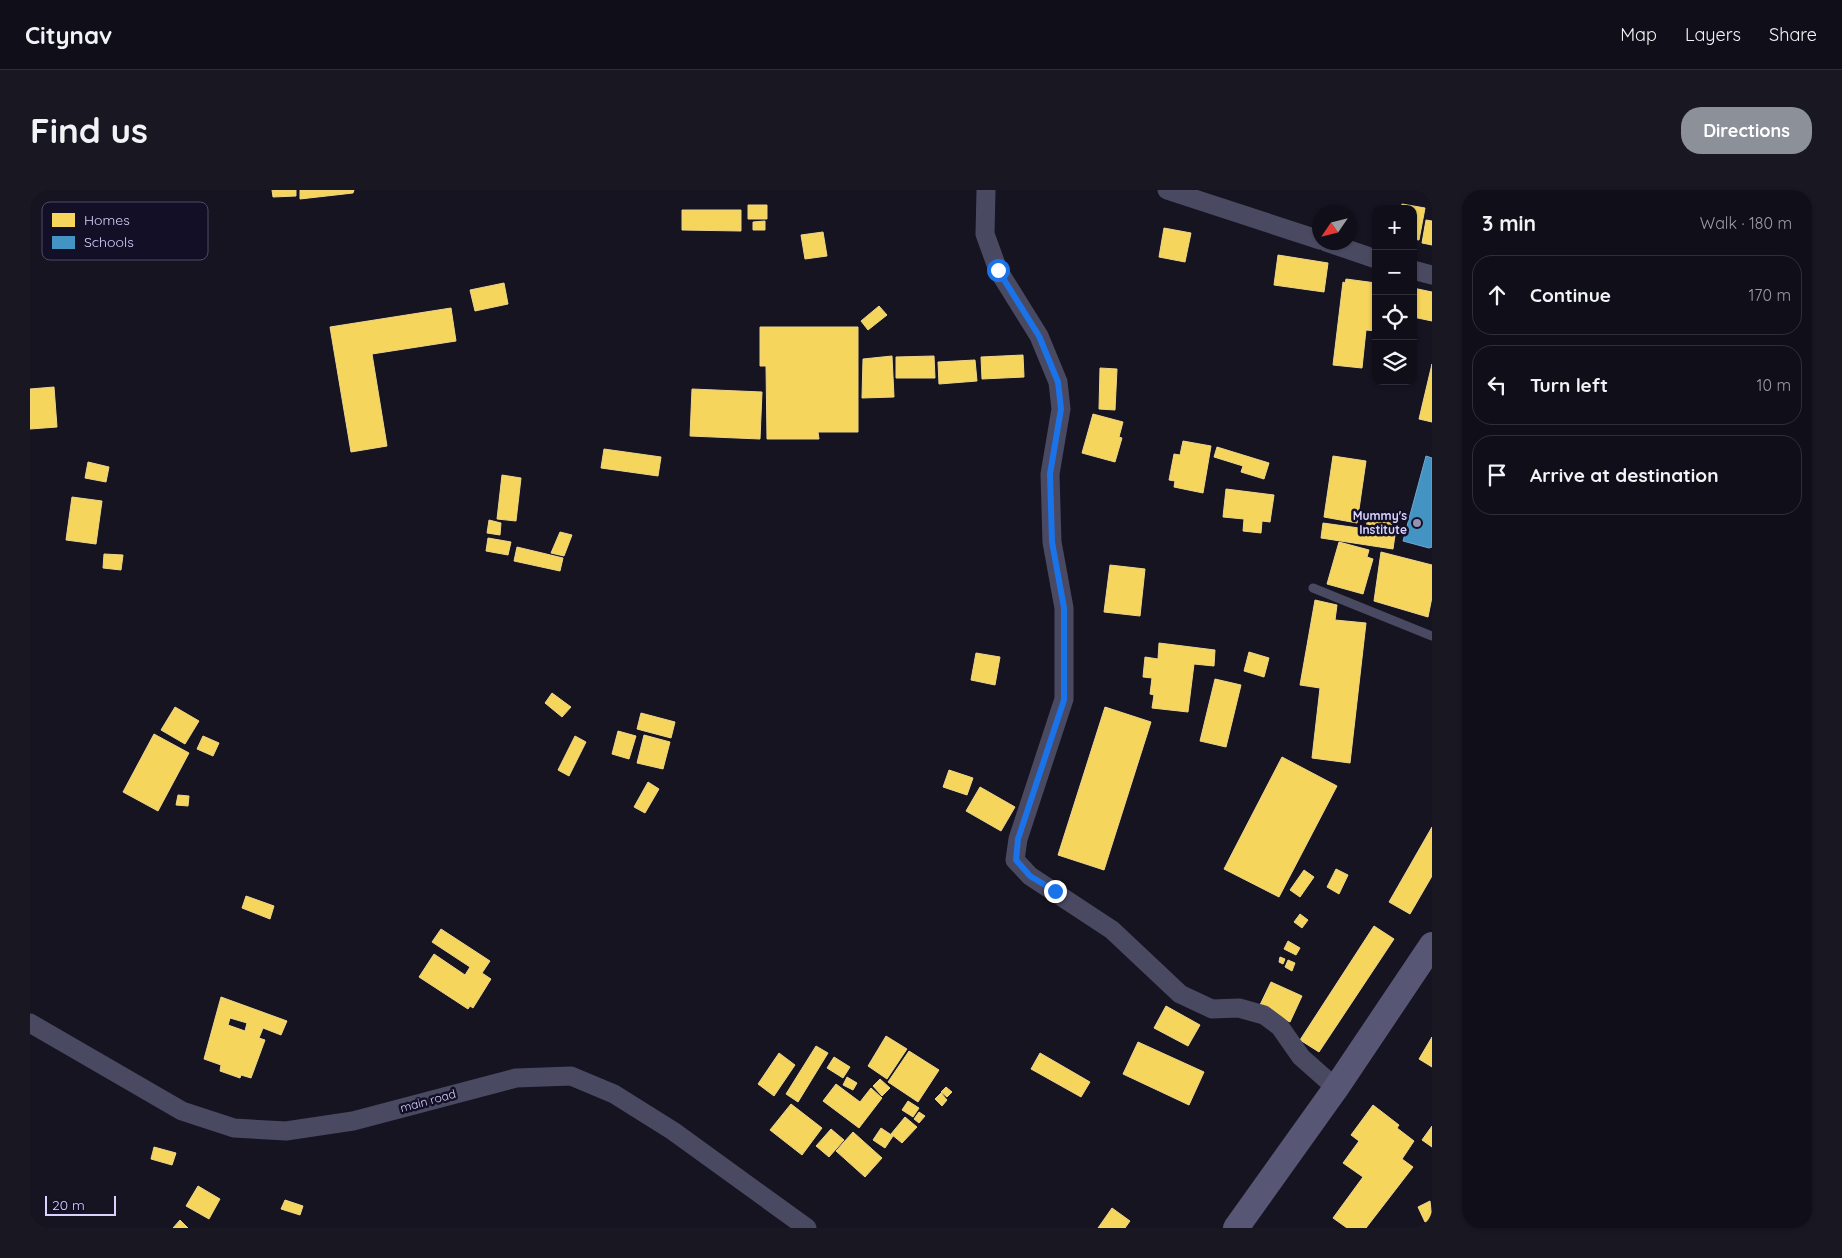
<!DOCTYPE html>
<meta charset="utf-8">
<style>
body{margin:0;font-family:Quicksand,sans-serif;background:#191822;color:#f1f3f6}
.controls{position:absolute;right:15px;top:15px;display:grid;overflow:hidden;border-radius:10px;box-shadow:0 1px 4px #0004}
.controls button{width:45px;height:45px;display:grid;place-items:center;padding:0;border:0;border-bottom:1px solid #302f38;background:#100f19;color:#f1f3f6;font:25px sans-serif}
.compass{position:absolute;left:1282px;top:15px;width:45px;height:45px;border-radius:50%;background:#100f19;box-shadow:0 1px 4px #0004;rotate:235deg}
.scale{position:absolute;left:15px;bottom:12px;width:71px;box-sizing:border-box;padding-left:5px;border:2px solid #d9d4ff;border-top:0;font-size:14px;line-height:18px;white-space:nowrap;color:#d9d4ff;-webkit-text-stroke:4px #130f26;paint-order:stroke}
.stop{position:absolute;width:15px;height:15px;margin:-11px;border:4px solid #1a73e8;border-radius:50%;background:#fff}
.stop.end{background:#1a73e8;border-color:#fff;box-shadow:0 1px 5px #0008}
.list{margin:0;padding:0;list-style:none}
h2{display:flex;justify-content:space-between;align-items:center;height:65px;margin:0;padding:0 20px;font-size:21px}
h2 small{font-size:16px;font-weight:400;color:#9c9ca2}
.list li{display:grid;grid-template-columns:32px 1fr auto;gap:15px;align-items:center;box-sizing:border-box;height:80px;margin:0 10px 10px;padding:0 10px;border:1px solid #302f38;border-radius:20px}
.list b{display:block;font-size:19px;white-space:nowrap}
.list em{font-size:16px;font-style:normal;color:#9c9ca2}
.icon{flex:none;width:28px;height:28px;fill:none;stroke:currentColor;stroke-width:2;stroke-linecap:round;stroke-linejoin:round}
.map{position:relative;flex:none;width:1402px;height:1038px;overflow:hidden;border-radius:20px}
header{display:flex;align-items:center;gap:30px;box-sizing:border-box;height:70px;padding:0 25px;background:#100f19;border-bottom:1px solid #302f38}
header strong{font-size:24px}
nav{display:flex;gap:28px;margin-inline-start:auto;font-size:18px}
.intro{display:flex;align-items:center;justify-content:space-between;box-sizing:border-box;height:120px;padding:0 30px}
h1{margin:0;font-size:35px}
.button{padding:12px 22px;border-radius:20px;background:#8c9099;color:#fff;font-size:18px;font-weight:700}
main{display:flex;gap:30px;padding:0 30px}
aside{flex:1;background:#100f19;border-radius:20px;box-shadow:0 1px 4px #0004}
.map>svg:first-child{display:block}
</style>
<header>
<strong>Citynav</strong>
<nav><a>Map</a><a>Layers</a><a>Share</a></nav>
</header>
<div class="intro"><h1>Find us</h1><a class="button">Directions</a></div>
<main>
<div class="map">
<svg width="1402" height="1038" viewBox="0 0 1402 1038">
<rect width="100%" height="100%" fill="#161421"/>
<path fill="#f6d55c" stroke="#edd58d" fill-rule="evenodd" d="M242 0H266V6L243 7Z
M270 0H324L323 3 270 9Z
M1372 14 1395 18 1389 50 1383 49V19H1371Z
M718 15H737V29H718Z
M652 20H711V41L652 40Z
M1396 30 1402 31V55L1392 53Z
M735 31V40H723V32Z
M1134 38 1161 43 1155 72 1129 67Z
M793 42 797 66 775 69 771 45Z
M1248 65 1298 73 1294 102 1244 95Z
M1316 89 1346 93V141L1336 140 1332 178 1303 175 1313 92 1315 93Z
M474 93 478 114 445 121 440 100Z
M1383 98 1402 102V131L1383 127Z
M849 116 857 125 838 140 831 131Z
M421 118 426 151 342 164 357 256 321 262 300 137Z
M730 137H828V242H788L789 249H737L736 176H730Z
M993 165 994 187 952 189 951 167Z
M862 166 864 207 832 208 833 169Z
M904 166 905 188H866V167Z
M945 170 947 191 909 194 908 172Z
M1402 174V232L1389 229Z
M1070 178 1087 179 1085 220 1069 219Z
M24 197 27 237 0 239V199Z
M662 199 732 202 730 249 660 246Z
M1063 224 1093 232 1089 247 1092 248 1085 272 1052 263Z
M1153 251 1181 256 1173 303 1144 297 1145 291 1139 290 1144 264 1150 265Z
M1187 257 1239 273 1234 289 1211 282 1213 276 1184 267Z
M574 259 631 267 628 286 571 278Z
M1303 266 1336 271 1327 333 1294 327Z
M58 272 79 277 76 292 55 288Z
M472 285 491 288 486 331 467 329Z
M1196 299 1244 305 1240 332 1232 331 1231 343 1213 341 1214 329 1193 327Z
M42 307 72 311 66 354 36 350Z
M1338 326 1367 331 1363 359 1291 348 1293 333 1336 339Z
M459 330 471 333 470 345 457 343Z
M530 342 542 345 534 366 521 363Z
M458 348 481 352 478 365 456 361Z
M1309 352 1339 360 1337 367 1343 369 1333 404 1297 394Z
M487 357 533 368 530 381 484 371Z
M1351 362 1402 375V407L1398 427 1344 411Z
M74 364 93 365 91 380 73 378Z
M1080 375 1115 379 1110 426 1074 422Z
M1285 410 1307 415 1305 430 1336 433 1320 573 1282 568 1290 498 1270 495Z
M1129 453 1185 460 1184 476 1164 474 1158 522 1122 518 1124 505 1120 504 1122 488 1113 487 1115 467 1128 469Z
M1219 462 1239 468 1234 487 1214 481Z
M946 463 970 467 965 495 941 490Z
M1185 489 1211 495 1196 557 1170 551Z
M522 503 541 517 532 527 515 513Z
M145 517 169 531 155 554 131 540Z
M1075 517 1121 532 1074 680 1028 665Z
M611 523 645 532 641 548 607 539Z
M588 541 606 546 599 569 582 564Z
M124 544 159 563 128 621 93 602Z
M614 545 640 552 633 579 607 573Z
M173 546 189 553 183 566 167 559Z
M545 546 556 552 539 586 528 580Z
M1252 567 1307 596 1249 707 1194 679Z
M919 580 943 588 937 605 913 597Z
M618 592 629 599 615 623 604 617Z
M950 597 985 617 971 641 936 621Z
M148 605 159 606 158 616 146 615Z
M1402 637V686L1380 724 1359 712Z
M1306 679 1318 685 1309 704 1297 697Z
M1274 680 1284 687 1270 707 1260 700Z
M216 706 244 716 240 729 212 718Z
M1270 724 1278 730 1272 738 1264 732Z
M1344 736 1364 749 1289 862 1270 850Z
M411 739 460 771 452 783 461 789 443 818 440 816 438 819 389 787 404 764 435 785 440 777 402 752Z
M1258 751 1270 758 1266 765 1254 759Z
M1250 767 1255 769 1253 774 1249 772Z
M1258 770 1265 773 1262 781 1255 777Z
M1241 792 1272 806 1260 832 1229 817Z
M191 807 257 831 251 845 233 838 229 848 235 850 221 888 211 885 210 888 190 881 191 875 174 869ZM200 828 217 833 215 841 198 835Z
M1136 816 1170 835 1158 856 1124 838Z
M856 846 877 859 857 889 838 876Z
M1402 847V877L1389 869Z
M1108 852 1174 882 1159 915 1093 884Z
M786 856 798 863 768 912 756 904Z
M879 861 909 880 888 912 858 892Z
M749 863 765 875 744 906 728 894Z
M1010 863 1060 892 1051 907 1001 879Z
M804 867 820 877 813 888 797 878Z
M817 887 827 893 823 900 813 895Z
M850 889 860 898 852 906 843 896Z
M806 894 830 912 841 898 852 908 829 938 793 911Z
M916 897 922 902 917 907 911 902Z
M911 903 917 910 912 916 905 909Z
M878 911 889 918 883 927 872 920Z
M761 914 792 938 772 965 740 940Z
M1343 915 1369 935 1367 938 1384 951 1372 969 1383 977 1336 1038H1317L1303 1028 1333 987 1313 973 1329 951 1321 945Z
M889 922 895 926 889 933 884 929Z
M875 927 887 937 872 953 861 944Z
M1402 936V957L1392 950Z
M851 938 863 946 855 958 843 950Z
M801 939 814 950 799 967 786 956Z
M823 942 852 968 835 987 806 961Z
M124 957 146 963 142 975 121 969Z
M168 996 190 1009 179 1029 156 1016Z
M255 1010 273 1016 270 1025 251 1019Z
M1400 1011 1402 1029 1395 1032 1388 1017Z
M1082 1018 1100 1031 1095 1038H1068Z
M150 1030 158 1038H143Z"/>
<path fill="#4393c3" stroke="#70a6d5" d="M1396 266 1402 268V357L1399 358 1373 351Z"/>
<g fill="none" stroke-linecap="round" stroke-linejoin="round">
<path stroke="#4a4962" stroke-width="9" d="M1283 398 1402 446"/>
<path stroke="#4a4962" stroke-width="19" d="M956 0 955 44 968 80 1009 146 1028 192 1031 219 1020 284 1022 352 1034 418V509L988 649 985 670 1000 686 1082 740 1150 804 1182 819 1209 818 1234 825 1250 837 1271 867 1306 898
M1137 0 1290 50
M1296 52 1346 69
M1383 80 1402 85
M0 833 152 921 204 938 256 941 323 931 486 888 541 886 584 904 643 941 777 1038"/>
<path stroke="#575674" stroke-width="26" d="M1206 1038 1306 898 1402 755"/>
</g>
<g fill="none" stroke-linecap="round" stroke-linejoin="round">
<path stroke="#1a73e8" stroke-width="6" d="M968 80 1009 146 1028 192 1031 219 1020 284 1022 352 1034 418V510L988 649 986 670 1000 686 1025 701"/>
</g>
<circle fill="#9591b1" stroke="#130f26" stroke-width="2" cx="1387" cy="333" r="5"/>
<g text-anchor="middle" stroke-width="5" stroke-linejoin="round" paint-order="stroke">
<g font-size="12" font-weight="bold" fill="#d9d4ff" stroke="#130f26" text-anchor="end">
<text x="1377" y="330">Mummy's<tspan x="1377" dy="14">Institute</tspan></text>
</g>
<g font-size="12" fill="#d9d4ff" stroke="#130f26">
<text transform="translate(398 911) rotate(-15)" y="4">main road</text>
</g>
</g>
<rect x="12" y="12" width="166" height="58" rx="8" fill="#130f26" stroke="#4e4a67" stroke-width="1"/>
<rect x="22" y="23" width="23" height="14" fill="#f6d55c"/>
<rect x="22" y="46" width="23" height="13" fill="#4393c3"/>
<g font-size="14" fill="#d9d4ff">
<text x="54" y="35">Homes</text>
<text x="54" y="57">Schools</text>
</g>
</svg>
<div class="controls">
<button>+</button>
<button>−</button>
<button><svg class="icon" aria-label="locate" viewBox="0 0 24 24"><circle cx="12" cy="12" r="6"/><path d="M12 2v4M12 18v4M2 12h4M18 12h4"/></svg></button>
<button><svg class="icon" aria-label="layers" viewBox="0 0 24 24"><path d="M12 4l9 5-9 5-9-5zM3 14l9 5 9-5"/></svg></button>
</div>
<svg class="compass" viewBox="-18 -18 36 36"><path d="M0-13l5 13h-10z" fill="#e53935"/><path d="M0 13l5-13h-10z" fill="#9c9ca2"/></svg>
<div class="scale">20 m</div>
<div class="stop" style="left:968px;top:80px"></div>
<div class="stop end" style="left:1025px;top:701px"></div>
</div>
<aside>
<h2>3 min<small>Walk · 180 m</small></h2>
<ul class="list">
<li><svg class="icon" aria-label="ahead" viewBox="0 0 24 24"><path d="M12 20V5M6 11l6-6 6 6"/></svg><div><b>Continue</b></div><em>170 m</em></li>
<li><svg class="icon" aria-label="left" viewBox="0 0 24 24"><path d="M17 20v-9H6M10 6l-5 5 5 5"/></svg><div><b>Turn left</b></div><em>10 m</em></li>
<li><svg class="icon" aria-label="arrive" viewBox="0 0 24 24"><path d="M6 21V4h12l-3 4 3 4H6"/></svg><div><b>Arrive at destination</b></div></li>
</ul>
</aside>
</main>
